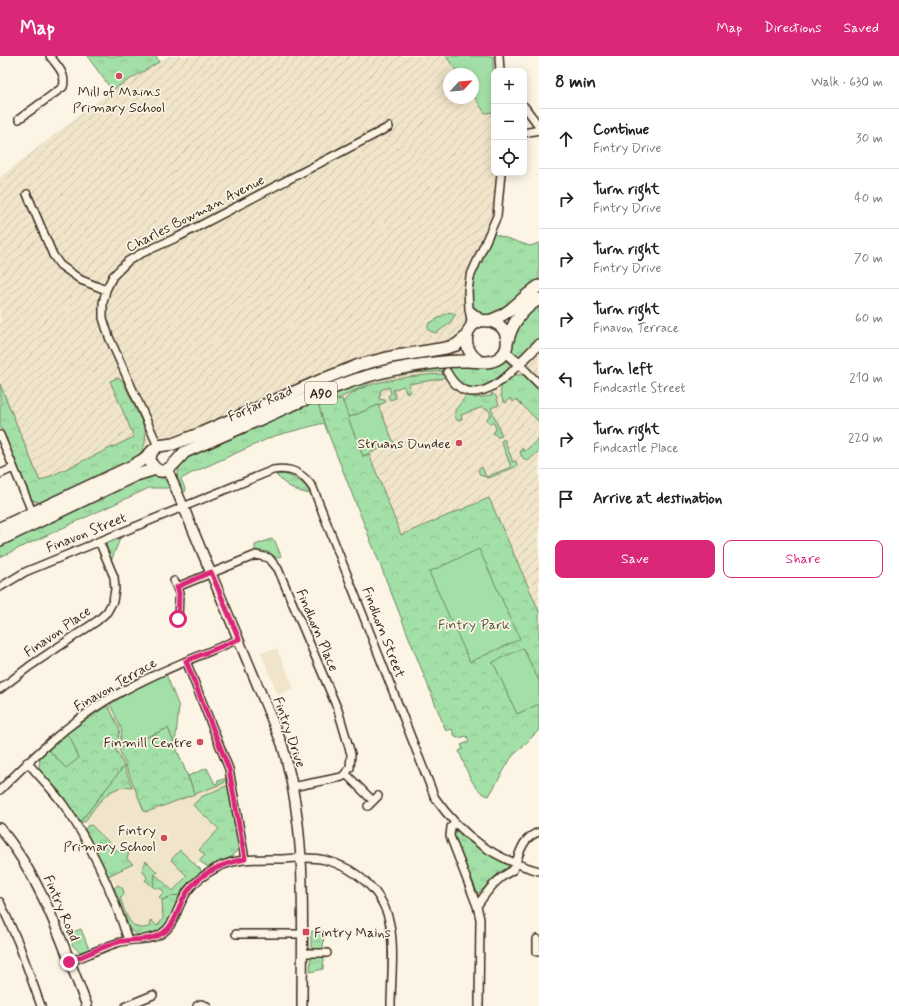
<!DOCTYPE html>
<meta charset="utf-8">
<style>
body{margin:0;font-family:Mynerve,sans-serif;background:#f2f2f2;color:#222}
.controls{position:absolute;right:12px;top:12px;display:grid;overflow:hidden;border-radius:8px;box-shadow:0 2px 10px #0003}
.controls button{width:36px;height:36px;display:grid;place-items:center;padding:0;border:0;border-bottom:1px solid #e0e0e0;background:#fff;color:#222;font:20px sans-serif}
.compass{position:absolute;left:443px;top:12px;width:36px;height:36px;border-radius:50%;background:#fff;box-shadow:0 2px 10px #0003;rotate:64deg}
.stop{position:absolute;width:12px;height:12px;margin:-9px;border:3px solid #db2777;border-radius:50%;background:#fff}
.stop.end{background:#db2777;border-color:#fff;box-shadow:0 1px 4px #0008}
.list{margin:0;padding:0;list-style:none}
h2{display:flex;justify-content:space-between;align-items:center;height:52px;margin:0;padding:0 16px;font-size:17px}
h2 small{font-size:13px;font-weight:400;color:#767676}
.list li{display:grid;grid-template-columns:26px 1fr auto;gap:12px;align-items:center;box-sizing:border-box;height:60px;padding:0 16px;border-top:1px solid #e0e0e0}
.list b{display:block;font-size:15px;white-space:nowrap}
.list p{margin:0;font-size:13px;white-space:nowrap;color:#767676}
.list em{font-size:13px;font-style:normal;color:#767676}
.actions{display:flex;gap:8px;padding:12px 16px}
.actions a{flex:1;padding:9px 0;border:1px solid #db2777;border-radius:8px;text-align:center;font-size:14px;color:#db2777}
.actions .main{background:#db2777;color:#fff}
.icon{flex:none;width:22px;height:22px;fill:none;stroke:currentColor;stroke-width:2;stroke-linecap:round;stroke-linejoin:round}
.map{position:relative;flex:none;width:539px;height:950px;overflow:hidden}
header{display:flex;align-items:center;gap:24px;box-sizing:border-box;height:56px;padding:0 20px;background:#db2777;color:#fff}
header strong{font-size:19px}
nav{display:flex;gap:22px;margin-inline-start:auto;font-size:14px}
main{display:flex}
aside{flex:1;background:#fff}
.map>svg:first-child{display:block}
</style>
<header>
<strong>Map</strong>
<nav><a>Map</a><a>Directions</a><a>Saved</a></nav>
</header>
<main>
<div class="map">
<svg width="539" height="950" viewBox="0 0 539 950">
<defs>
<pattern id="industrial-furrows" width="10" height="10" patternUnits="userSpaceOnUse"><rect width="10" height="10" fill="#f0e4ca"/><path d="M-1 1l2-2M0 10L10 0M9 11l2-2" fill="none" stroke="#cfc4ad"/></pattern>
<pattern id="grass-tufts" width="24" height="20" patternUnits="userSpaceOnUse"><rect width="24" height="20" fill="#a3e0a7"/><path d="M3 7l-1-3M5 7V3M7 7l1-3M15 17l-1-3M17 17v-4M19 17l1-3" fill="none" stroke="#8dc08f"/></pattern>
<pattern id="forest-crowns" width="20" height="18" patternUnits="userSpaceOnUse"><rect width="20" height="18" fill="#a3e0a7"/><path d="M2 6a3 3 0 1 1 6 0M12 15a3 3 0 1 1 6 0" fill="none" stroke="#8dc08f"/></pattern>
</defs>
<rect width="100%" height="100%" fill="#fcf5e5"/>
<filter id="ink" filterUnits="userSpaceOnUse"><feTurbulence type="fractalNoise" baseFrequency=".025" numOctaves="2"/><feDisplacementMap in="SourceGraphic" scale="8" xChannelSelector="R" yChannelSelector="G"/><feConvolveMatrix kernelMatrix="1 2 1 2 8 2 1 2 1" color-interpolation-filters="sRGB"/></filter>
<g filter="url(#ink)">
<path fill="#f0e4ca" d="M277 593 294 632 278 639 261 596Z
M168 672 188 720 207 712 215 728 218 727 217 725 227 722 224 727 226 730 229 731 233 800 208 811 199 805 195 809 202 815 185 830 168 866 155 876 137 878 131 875 128 869 114 832 116 830 114 825H111L85 774 87 770 85 766H80L125 708 119 693Z"/>
<path fill="url(#industrial-furrows)" d="M168 0H446L458 18H449V42H473V39L485 57 494 56 495 122 491 177 471 221 469 253 480 265 469 274 475 303 502 299 515 312 539 288V555L489 442 401 479 369 398 348 362 342 344 336 345 326 322 164 389 33 458 0 379V121L112 34Z"/>
<path fill="url(#grass-tufts)" stroke="#6f8562" d="M87 0H156L159 6 112 34Z
M494 178 530 190 539 187V223L502 253 489 260C486 259 482 259 480 257 457 244 487 194 494 178Z
M539 249V283L522 299 515 300 508 294 512 278 534 251Z
M503 304 509 307 510 312C504 317 498 325 491 328 476 335 458 331 451 315L414 317 394 320 374 325 340 342 318 346 324 367 274 380 192 417 181 423 186 435 182 436 177 423 180 407 197 394 234 378 262 370 279 359 348 329 414 313 451 310 487 311Z
M443 318 445 321 440 323 408 328 411 336 407 337 403 330 393 334 396 342 390 344 388 340 391 337 389 331 381 334 379 343 385 344 386 346 348 362 343 347C354 324 420 319 443 318Z
M513 319H523L539 335V366L516 343 513 346 510 342 506 347 503 345C497 330 503 328 513 319Z
M491 337 496 340 499 349 491 352 502 380 498 381 493 377 496 373 494 367H489L487 362 491 359 488 353H485L483 351 461 359 462 363 458 365 455 361V354L467 339H474V342L492 340Z
M504 383 513 406 516 405 517 409 515 411 489 422 480 419 478 414 482 411 486 421 511 411 501 385Z
M539 383V395L528 405 523 402 520 397 522 392 525 395Z
M155 418 164 423 172 432H149L0 501V489L142 421Z
M284 418C296 422 305 426 310 438 295 435 286 430 276 419Z
M121 480 112 503H110L106 489 109 486Z
M271 483 275 485 281 500 277 502 268 496 255 494V489Z
M124 710 132 731C111 727 94 751 85 766H80Z
M207 712 215 728 218 727 217 725 227 722 224 727 195 738 188 720Z
M226 730 229 731 239 791 233 800 208 811 199 805 205 799 199 794 219 773 193 749 201 741Z
M91 769 119 796 124 791 129 796 127 803 133 808 108 820 85 774 87 770Z
M455 775H459L488 798 508 809V812L497 819 478 838 453 778Z
M146 805 157 816 155 818 153 831 145 824 147 822 144 816 142 817 143 812Z
M118 829 123 833 124 839 120 841C125 856 130 879 151 870L149 866 151 864 157 870 163 863 162 844 172 840 180 839C173 856 167 876 146 879 141 879 135 879 131 875 124 867 118 843 114 832Z
M81 873 89 893 80 896 73 890 68 878Z
M311 875 324 878 323 893 311 894Z
M311 900 324 901 323 913 310 916Z"/>
<path fill="url(#forest-crowns)" stroke="#6f8562" d="M449 256 456 258 449 268 436 277 428 274V268Z
M117 322 123 325 145 373C147 387 144 397 132 404L41 447 34 445 29 440 0 370V328L40 425 134 381 110 325Z
M342 343 363 400 369 398 401 479 489 442 539 555V674L511 702 489 740C472 736 465 709 459 695L463 693 461 689 469 686 467 680 458 682 455 681 452 673 446 675 324 367 318 347Z
M108 649 120 674 116 693 124 710 80 766 59 735 39 713 40 701 48 693 66 712 71 683 66 678Z
M168 672 195 738 147 756 144 755 119 693Z
M180 794 202 815 185 830 180 839 172 840 162 844 159 841 164 836 161 833 153 831 155 818 173 835 187 820 171 804Z"/>
<path fill="#a3e0a7" stroke="#6f8562" d="M446 0H493L494 56 485 57 473 39V18H458Z
M378 349 394 387 363 400 348 362Z
M479 493 520 583 470 606 429 516Z
M523 592 539 625V648L517 658 493 606Z
M166 618 179 651 175 689 168 672 119 693 122 674 110 648 132 635Z
M66 678 71 683 79 702 66 712 48 693Z"/>
<g fill="none" stroke-linecap="round" stroke-linejoin="round">
<defs>
<path id="minor" d="M499 0 500 15
M524 50 539 70
M19 63 63 31C67 18 57 10 50 0
M524 77 539 74
M27 138 53 199 60 209 81 224 106 234
M469 253 468 235 470 221 497 160 501 117
M469 274 471 264 469 253 484 265
M447 316C467 354 499 330 519 308L539 328
M0 379 33 458
M158 390 109 281 103 262V247L106 234 113 220 128 205 140 198 178 181 389 71
M0 418 13 412
M174 525 179 537 178 563
M0 531 25 516 273 414C291 411 303 417 313 432L435 742C462 780 494 803 539 815
M177 531 256 499 269 502 278 513 338 654 351 698 350 712 342 721 292 731
M186 605 229 713 245 803
M0 633 30 610 97 565 107 556 113 545 115 533 114 521 99 485
M27 706C40 721 54 735 65 751 93 791 113 838 128 884
M346 718 373 745
M0 734C33 701 67 668 107 644 149 619 194 602 239 583
M368 750 378 740
M455 767 451 771 450 780 477 850 480 863 479 950
M0 846 18 886 41 950
M477 850C488 834 496 823 513 814 520 798 521 782 539 776
M236 878H303
M537 896V883
M303 897H327
M69 906C85 900 101 892 117 887 132 882 148 886 161 878 174 870 176 855 183 843 188 832 198 823 208 817 231 801 256 803 283 803 296 802 313 801 325 804 357 812 384 836 390 869 395 894 391 924 391 950
M126 950 153 939
M197 950 201 948 207 950"/>
<path id="tertiary" d="M505 296 519 308 539 288
M168 414 282 688C308 774 302 861 302 950
M0 772C43 825 62 887 87 950"/>
<path id="trunk" d="M487 265C507 262 523 240 539 230
M508 284C512 266 523 253 539 243
M152 395C150 400 149 406 153 410 165 425 177 403 185 396 219 381 252 367 285 352 320 337 354 322 391 314 416 309 444 304 469 305 479 306 490 308 499 302 512 293 509 271 493 266 467 257 455 292 481 306
M0 472 132 410 144 403 158 390 173 388 199 378 326 322 359 309 391 301 446 292 456 289 466 281
M0 484 136 419 156 413"/>
</defs>
<use href="#minor" stroke="#3b2a1e" stroke-width="10"/>
<use href="#tertiary" stroke="#3b2a1e" stroke-width="12"/>
<use href="#trunk" stroke="#3b2a1e" stroke-width="14"/>
<use href="#minor" stroke="#fcf5e5" stroke-width="7"/>
<use href="#tertiary" stroke="#fcf5e5" stroke-width="9"/>
<use href="#trunk" stroke="#fcf5e5" stroke-width="11"/>
</g>
</g>
<g fill="none" stroke-linecap="round" stroke-linejoin="round" filter="url(#ink)">
<path stroke="#db2777" stroke-width="5" d="M69 906C86 899 101 891 118 886 133 882 150 886 163 877 175 869 177 855 183 843 195 819 220 808 245 803L229 713 186 605 239 583 211 516 177 531 179 537 178 563"/>
</g>
<g fill="#d1495b" stroke="#fcf5e5" stroke-width="1.5">
<circle cx="119" cy="20" r="4"/>
<circle cx="459" cy="387" r="4"/>
<circle cx="200" cy="686" r="4"/>
<circle cx="164" cy="782" r="4"/>
<rect x="302" y="872" width="8" height="8" rx="2"/>
</g>
<g text-anchor="middle" stroke-width="3.5" stroke-linejoin="round" paint-order="stroke">
<rect fill="#fcf5e5" stroke="#75675a" stroke-width="1" x="305" y="326" width="32" height="22" rx="3"/>
<g font-size="13" font-weight="bold" fill="#3b2a1e">
<text x="321" y="342">A90</text>
</g>
<g font-size="14" fill="#3b2a1e" stroke="#fcf5e5" text-anchor="end">
<text x="119" y="40" text-anchor="middle">Mill of Mains<tspan x="119" dy="16">Primary School</tspan></text>
<text x="451" y="392">Struans Dundee</text>
<text x="192" y="691">Finmill Centre</text>
<text x="156" y="779">Fintry<tspan x="156" dy="16">Primary School</tspan></text>
<text x="314" y="881" text-anchor="start">Fintry Mains</text>
</g>
<g font-size="14" fill="#3b2a1e" stroke="#fcf5e5">
<text transform="translate(195 157) rotate(-27)" y="5">Charles Bowman Avenue</text>
<text transform="translate(260 347) rotate(-24)" y="5">Forfar Road</text>
<text transform="translate(86 476) rotate(-22)" y="5">Finavon Street</text>
<text transform="translate(318 574) rotate(67)" y="5">Findhorn Place</text>
<text transform="translate(57 575) rotate(-35)" y="5">Finavon Place</text>
<text transform="translate(384 576) rotate(69)" y="5">Findhorn Street</text>
<text transform="translate(115 628) rotate(-30)" y="5">Finavon Terrace</text>
<text transform="translate(290 676) rotate(71)" y="5">Fintry Drive</text>
<text transform="translate(62 852) rotate(67)" y="5">Fintry Road</text>
</g>
<g font-size="14" fill="#555840" stroke="#fcf5e5">
<text x="474" y="573">Fintry Park</text>
</g>
</g>
</svg>
<div class="controls">
<button>+</button>
<button>−</button>
<button><svg class="icon" aria-label="locate" viewBox="0 0 24 24"><circle cx="12" cy="12" r="6"/><path d="M12 2v4M12 18v4M2 12h4M18 12h4"/></svg></button>
</div>
<svg class="compass" viewBox="-18 -18 36 36"><path d="M0-13l5 13h-10z" fill="#e53935"/><path d="M0 13l5-13h-10z" fill="#767676"/></svg>
<div class="stop" style="left:178px;top:563px"></div>
<div class="stop end" style="left:69px;top:906px"></div>
</div>
<aside>
<h2>8 min<small>Walk · 630 m</small></h2>
<ul class="list">
<li><svg class="icon" aria-label="ahead" viewBox="0 0 24 24"><path d="M12 20V5M6 11l6-6 6 6"/></svg><div><b>Continue</b><p>Fintry Drive</p></div><em>30 m</em></li>
<li><svg class="icon" aria-label="right" viewBox="0 0 24 24"><path d="M7 20v-9h11M14 6l5 5-5 5"/></svg><div><b>Turn right</b><p>Fintry Drive</p></div><em>40 m</em></li>
<li><svg class="icon" aria-label="right" viewBox="0 0 24 24"><path d="M7 20v-9h11M14 6l5 5-5 5"/></svg><div><b>Turn right</b><p>Fintry Drive</p></div><em>70 m</em></li>
<li><svg class="icon" aria-label="right" viewBox="0 0 24 24"><path d="M7 20v-9h11M14 6l5 5-5 5"/></svg><div><b>Turn right</b><p>Finavon Terrace</p></div><em>60 m</em></li>
<li><svg class="icon" aria-label="left" viewBox="0 0 24 24"><path d="M17 20v-9H6M10 6l-5 5 5 5"/></svg><div><b>Turn left</b><p>Findcastle Street</p></div><em>210 m</em></li>
<li><svg class="icon" aria-label="right" viewBox="0 0 24 24"><path d="M7 20v-9h11M14 6l5 5-5 5"/></svg><div><b>Turn right</b><p>Findcastle Place</p></div><em>220 m</em></li>
<li><svg class="icon" aria-label="arrive" viewBox="0 0 24 24"><path d="M6 21V4h12l-3 4 3 4H6"/></svg><div><b>Arrive at destination</b></div></li>
</ul>
<div class="actions"><a class="main">Save</a><a>Share</a></div>
</aside>
</main>
